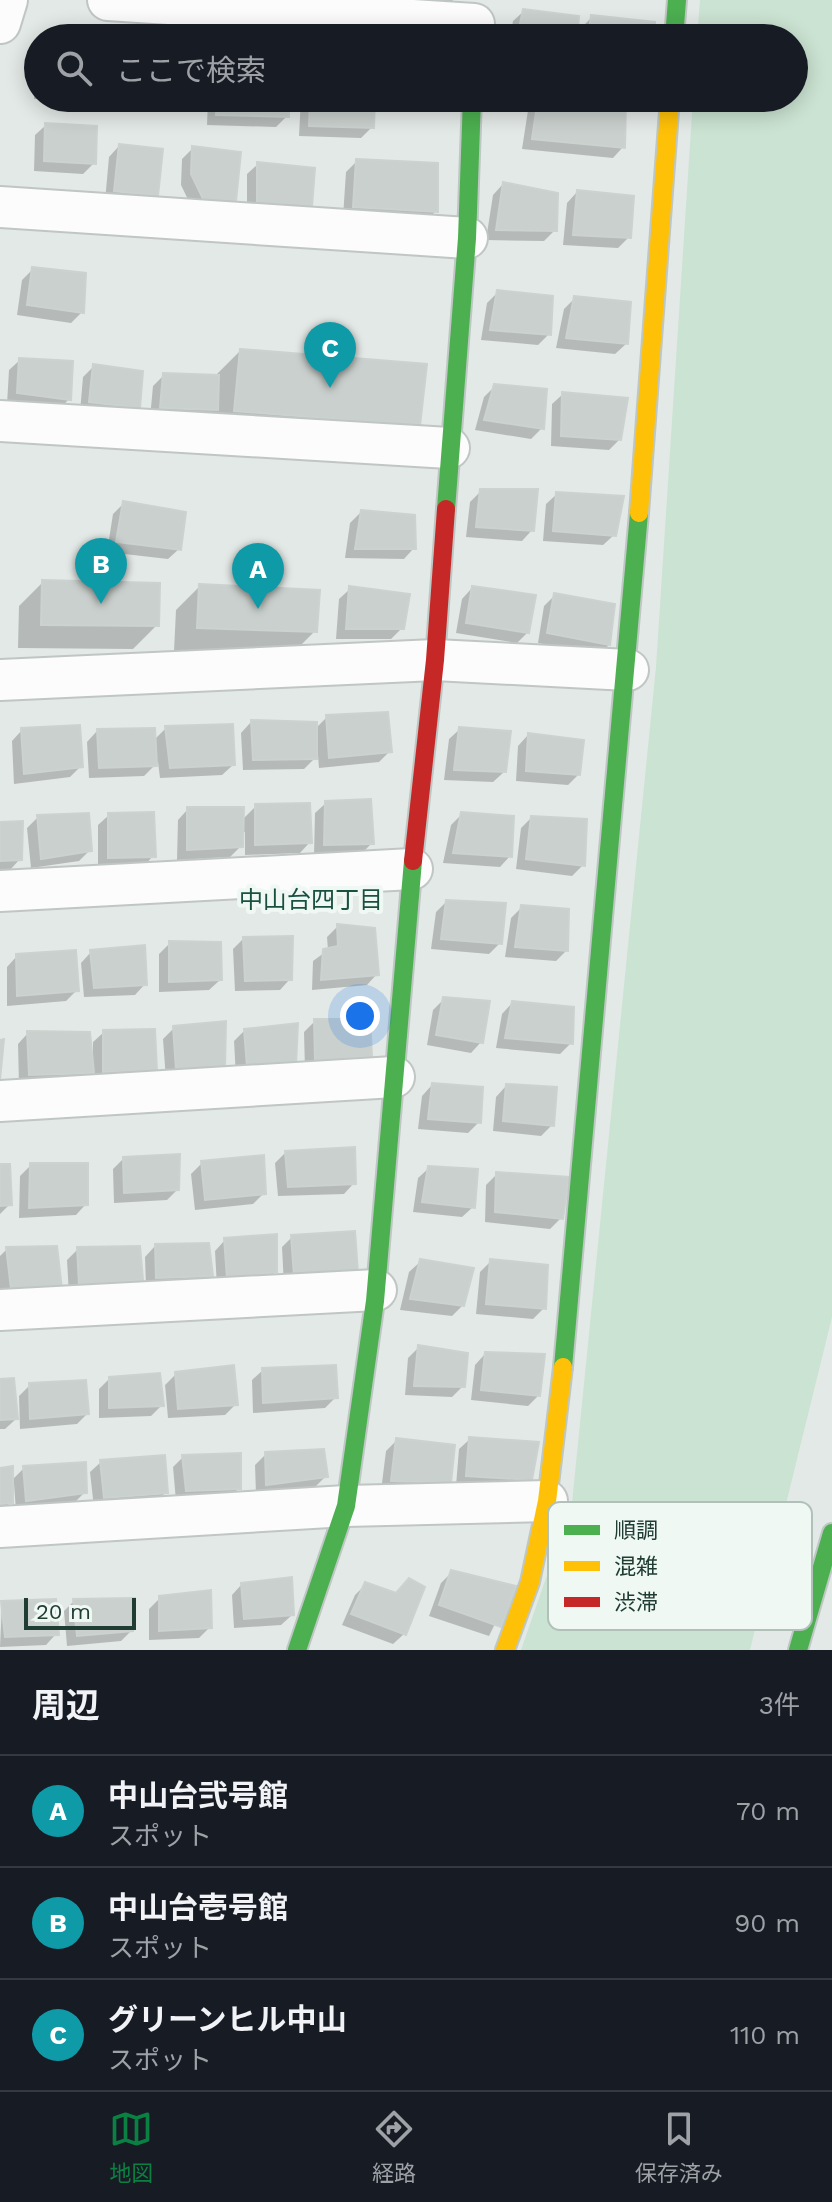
<!DOCTYPE html>
<html lang="ja">
<meta charset="utf-8">
<style>
body{margin:0;font-family:"Work Sans","Noto Sans JP",sans-serif;background:#242831;color:#f1f3f6}
.scale{position:absolute;left:24px;bottom:20px;width:112px;box-sizing:border-box;padding-left:8px;border:4px solid #203d34;border-top:0;font-size:22px;line-height:28px;white-space:nowrap;color:#203d34;-webkit-text-stroke:6px #f0f8f4;paint-order:stroke}
.you{position:absolute;left:360px;top:1016px;width:28px;height:28px;margin:-20px;border:6px solid #fff;border-radius:50%;background:#1a73e8;box-shadow:0 0 0 12px #1a73e833}
.badge{display:grid;place-items:center;width:52px;height:52px;border-radius:50%;background:#0b8043;color:#fff;font-size:26px;font-weight:700}
.pin{position:absolute;translate:-50% -66px;filter:drop-shadow(0 2px 4px #0008)}
.pin::after{content:'';position:absolute;top:42px;width:28px;height:24px;background:inherit;clip-path:polygon(0 0,100% 0,50% 100%)}
.list{margin:0;padding:0;list-style:none}
h2{display:flex;justify-content:space-between;align-items:center;height:104px;margin:0;padding:0 32px;font-size:34px}
h2 small{font-size:26px;font-weight:400;color:#9ea1a6}
.list li{display:grid;grid-template-columns:52px 1fr auto;gap:24px;align-items:center;box-sizing:border-box;height:112px;padding:0 32px;border-top:2px solid #363941}
.list b{display:block;font-size:30px;white-space:nowrap}
.list p{margin:0;font-size:26px;white-space:nowrap;color:#9ea1a6}
.list em{font-size:26px;font-style:normal;color:#9ea1a6}
.icon{flex:none;width:44px;height:44px;fill:none;stroke:currentColor;stroke-width:2;stroke-linecap:round;stroke-linejoin:round}
.map{position:relative;flex:none;width:832px;height:1650px;overflow:hidden}
.search{position:absolute;background:#171b24;box-shadow:0 4px 20px #0003;left:24px;right:24px;top:24px;height:88px;display:flex;align-items:center;gap:20px;box-sizing:border-box;padding:0 28px;border-radius:44px;color:#9ea1a6;font-size:30px}
.sheet{height:440px;background:#171b24}
nav{display:flex;justify-content:space-around;align-items:center;box-sizing:border-box;height:112px;border-top:2px solid #363941;background:#171b24;font-size:22px;color:#9ea1a6}
nav a{display:grid;justify-items:center;gap:4px}
nav .on{color:#0b8043}
.map>svg:first-child{display:block}
</style>
<div class="map">
<svg width="832" height="1650" viewBox="0 0 832 1650">
<rect width="100%" height="100%" fill="#e3e9e6"/>
<path fill="#cbe3d2" d="M700 0H832V1317L750 1650H521L572 1503 656 667 693 98H794V38H697Z"/>
<path fill="#0003" d="M403 0H453L442 13Z
M524 11 575 38H510L513 21Z
M592 17 653 38H579L581 28Z
M38 59V98H93L34 99Z
M124 98H178V99L167 110 124 107Z
M208 98H287V116L276 127 207 125Z
M301 98H373L372 127 361 138 299 136Z
M535 98 624 103 623 147 613 158 522 149 529 104Z
M46 125 94 163 83 174 34 171 35 135Z
M119 146 156 195 146 206 105 201 109 157Z
M193 148 234 201 223 211 194 212 181 185 182 159Z
M357 161 436 211 426 221 343 217 346 172Z
M258 164 310 206 299 217 247 214V174Z
M503 184 555 230 544 241 486 240 493 195Z
M577 192 629 237 618 248 563 245 567 203Z
M33 269 82 312 71 323 17 315 22 280Z
M498 292 549 334 538 345 481 340 487 303Z
M575 298 626 344 615 354 556 348 564 309Z
M240 351 418 425 394 449 211 434 213 412 205 420 150 418 153 386 164 375H216Z
M20 360 69 399 59 410 7 404 9 370Z
M94 366 138 407 127 417 80 412 83 377Z
M495 386 542 428 531 439 475 430 484 397Z
M563 394 620 439 609 450 551 446 552 404Z
M481 491 532 530 522 541 466 537 470 502Z
M557 494 614 535 603 545 543 541 546 504Z
M124 503 179 549 168 559 107 552 113 514Z
M361 512 414 548 404 559 345 558 350 523Z
M43 582 157 625 133 649 18 648 19 606Z
M200 586 315 631 291 655 174 651 176 610Z
M472 588 528 632 517 643 456 633 462 599Z
M350 589 402 628 391 639H336L339 599Z
M555 595 609 645 598 655 538 643 544 606Z
M327 717 390 751 379 762 319 768 318 755 304 769 243 770 241 733 251 722 315 729Z
M166 728 233 765 222 775 160 778 158 762 144 776 89 778 87 742 97 731 154 740Z
M460 729 504 772 493 782 444 780 449 739Z
M22 730 81 766 70 777 14 784 12 741Z
M528 735 578 775 568 785 516 781 518 746Z
M326 803 372 843 361 854 314 855 315 813Z
M256 806 310 842 300 853 245 855V832H241V846L230 857 177 860 178 820 188 809 242 820Z
M462 814 510 856 500 867 443 863 451 825Z
M109 815 153 856 143 867 98 868V825Z
M38 817 90 850 79 861 31 868 27 828Z
M531 818 583 865 572 876 516 869 521 828Z
M0 824 20 859 10 870H0Z
M446 902 500 943 489 954 431 949 436 912Z
M522 907 566 951 556 961 505 957 511 918Z
M338 926 377 974 367 985 312 990 313 961 328 950 327 937Z
M243 939 290 979 280 990 235 991 233 949Z
M170 943 220 980 209 990 159 992V954Z
M91 952 145 984 135 995 84 997 81 963Z
M17 956 77 990 66 1001 7 1006V967Z
M444 999 481 1042 471 1053 427 1045 433 1010Z
M512 1003 571 1043 560 1054 496 1048 502 1014Z
M315 1021 370 1055 359 1066 305 1070 304 1032Z
M296 1026 236 1077 234 1041 244 1031Z
M174 1028 223 1066 212 1077 166 1080 163 1039Z
M104 1032 155 1071 144 1081 93 1082V1071L81 1083 19 1085 18 1044 28 1033 90 1055H93V1042Z
M432 1085 479 1122 468 1133 418 1129 422 1096Z
M506 1086 552 1125 541 1136 493 1131 496 1097Z
M286 1152 354 1183 344 1194 278 1196 275 1163Z
M124 1158 177 1190 167 1200 114 1203 113 1169Z
M202 1163 264 1193 253 1204 195 1210 191 1174Z
M31 1165 86 1204 76 1215 19 1218 20 1176Z
M0 1166 10 1204 0 1214Z
M429 1168 473 1207 462 1217 413 1212 418 1178Z
M497 1174 561 1218 550 1229 485 1222 486 1185Z
M353 1234 284 1286 282 1247 292 1237Z
M225 1240 275 1272 264 1282 217 1287 215 1251Z
M155 1246 210 1275 200 1286 146 1287 145 1257Z
M7 1249 60 1289 0 1293V1256Z
M78 1249 141 1279 130 1290 69 1295 67 1260Z
M420 1262 463 1305 452 1316 400 1310 409 1272Z
M490 1262 544 1308 533 1319 476 1314 480 1272Z
M419 1347 463 1386 452 1397 405 1395 408 1358Z
M485 1354 538 1396 528 1406 471 1400 475 1365Z
M263 1370 336 1397 325 1408 253 1413 252 1380Z
M176 1374 236 1404 225 1415 168 1418 165 1385Z
M110 1378 162 1405 151 1416 99 1418V1389Z
M0 1381 16 1419 5 1429H0Z
M30 1385 87 1414 77 1424 20 1429 19 1396Z
M470 1439 530 1479 520 1490 456 1486 459 1449Z
M397 1440 449 1482 438 1493 381 1491 386 1451Z
M266 1454 326 1476 315 1487 256 1494 255 1465Z
M183 1457 239 1488 229 1498 176 1501 173 1467Z
M101 1462 166 1492 155 1503 94 1508 90 1472Z
M24 1468 85 1492 74 1503 16 1511 14 1484H11V1502L0 1513V1470L11 1481Z
M452 1572 513 1587 489 1636 429 1616 441 1583Z
M242 1584 292 1615 281 1625 234 1628 232 1595Z
M365 1585 404 1634 393 1644 342 1625 355 1595Z
M160 1598 210 1627 199 1638 149 1640V1609Z
M74 1601 131 1631 121 1641 67 1646 64 1611Z
M2 1603 56 1634 46 1645 0 1647Z"/>
<path fill="#cad0cd" stroke="#cbd2cf" stroke-width="2" d="M523 9 579 16 577 38H517Z
M591 15 655 22V38H588Z
M217 98H289V117L216 115Z
M310 98H375L374 128 309 126Z
M538 98 626 101 625 148 532 139Z
M45 123 97 126 96 164 44 161Z
M119 144 163 149 158 196 114 191Z
M192 146 241 152 236 201 205 203 191 174Z
M356 159 438 163V212L353 207Z
M257 162 315 168 312 207 257 204Z
M503 182 558 193 557 231 496 230Z
M577 190 634 196 631 238 573 235Z
M32 267 86 273 84 313 27 305Z
M497 290 553 296 551 335 490 330Z
M574 296 631 302 628 344 566 338Z
M240 349 427 364 420 426 234 411Z
M19 358 73 361 71 400 17 393Z
M93 364 143 371 140 408 89 402Z
M163 373 219 375 218 410 160 408Z
M494 384 547 389 544 429 484 420Z
M562 392 628 398 621 440 561 436Z
M480 489H538L534 531 476 527Z
M556 492 624 496 616 536 553 531Z
M123 501 186 512 181 550 116 542Z
M361 510 415 515 416 549H355Z
M42 580 160 583 159 626 41 625Z
M199 584 320 590 317 632 197 628Z
M349 586 410 594 404 629H346Z
M472 586 536 595 529 633 466 623Z
M554 593 615 604 610 645 547 633Z
M388 712 392 752 329 758 326 715Z
M251 720 317 722V759L253 760Z
M233 724 235 765 170 768 165 726Z
M80 725 83 767 24 774 21 728Z
M459 727 511 731 506 772 454 770Z
M155 728 157 766 99 768 97 729Z
M528 733 584 740 580 775 526 771Z
M371 799 374 844 324 845 325 801Z
M310 803 312 843 255 845V804Z
M187 807H244L243 847 187 850Z
M154 812 156 857 108 858V813Z
M461 812 514 816 512 857 453 853Z
M89 813 92 851 41 859 37 815Z
M531 816 587 819 585 866 526 859Z
M23 821 22 860 0 861V822Z
M446 900 506 903 502 944 441 939Z
M521 905 569 909 568 951 515 947Z
M337 924 375 928 379 975 321 980 323 949 338 946Z
M293 936 292 980 245 981 243 937Z
M169 941 221 942 222 980 169 982Z
M145 945 147 985 94 988 90 950Z
M76 950 79 991 17 996 16 954Z
M443 997 490 1001 483 1043 436 1035Z
M512 1001 574 1007 573 1044 505 1038Z
M314 1019H370L372 1056 315 1061Z
M226 1021 225 1067 176 1070 173 1026Z
M298 1023 296 1065 247 1067 244 1029Z
M155 1029 157 1071 103 1072V1030Z
M27 1031 90 1032 94 1073 29 1075Z
M4 1039 0 1080V1040Z
M432 1083 483 1087 481 1123 428 1119Z
M506 1084 557 1087 554 1126 503 1121Z
M355 1147 356 1184 288 1187 285 1151Z
M180 1154 179 1190 124 1193 123 1157Z
M264 1155 266 1194 205 1200 201 1161Z
M30 1163H88V1205L29 1208Z
M0 1164H10L12 1205 0 1206Z
M428 1166 478 1169 475 1208 422 1202Z
M496 1172 569 1177 563 1219 495 1212Z
M355 1231 358 1273 294 1276 291 1235Z
M277 1234V1272L227 1278 224 1238Z
M209 1243 213 1276 156 1278 155 1244Z
M57 1246 62 1289H11L6 1247Z
M140 1246 143 1280 79 1285 77 1247Z
M420 1259 474 1268 464 1306 410 1299Z
M490 1259 548 1265 546 1309 486 1304Z
M418 1345 468 1353 465 1387 414 1386Z
M485 1352 545 1354 540 1396 481 1390Z
M234 1365 238 1405 178 1409 175 1372Z
M336 1365 338 1398 263 1403 262 1368Z
M160 1373 164 1406 109 1408V1377Z
M14 1378 18 1419 0 1420V1379Z
M86 1380 89 1414 30 1419 29 1383Z
M469 1437 539 1442 532 1480 466 1476Z
M396 1438 455 1445 451 1483 391 1481Z
M324 1449 328 1477 266 1485 265 1452Z
M241 1453V1489L186 1491 182 1455Z
M165 1455 168 1493 104 1498 100 1460Z
M86 1462 87 1493 26 1501 23 1466Z
M13 1466V1503L0 1504V1468Z
M451 1570 516 1586 501 1627 439 1605Z
M292 1577 294 1615 244 1619 241 1583Z
M409 1578 425 1587 406 1635 351 1614 365 1582 396 1593Z
M211 1590 212 1628 159 1631V1596Z
M135 1598 133 1631 77 1636 73 1599Z
M56 1599 59 1635 5 1637 1 1601Z"/>
<g fill="none" stroke-linecap="round" stroke-linejoin="round">
<defs>
<path id="street" d="M108 0 474 24
M0 23 7 0
M0 207 467 238
M0 421 449 448
M0 680 435 660 628 670
M0 891 412 869
M0 1101 394 1077
M0 1310 376 1290
M0 1527 346 1506 547 1501"/>
<path id="fast" d="M674 38 677 0
M446 509 467 238 472 98
M563 1367 639 513
M297 1650 346 1506 375 1301 413 861
M798 1650 832 1533"/>
<path id="slow" d="M639 513 670 98
M505 1650 530 1582 547 1501 563 1367"/>
<path id="jam" d="M413 861 435 660 446 509"/>
</defs>
<use href="#street" stroke="#c0c6c3" stroke-width="44"/>
<use href="#fast" stroke="#bec7c3" stroke-width="22"/>
<use href="#slow" stroke="#bec7c3" stroke-width="22"/>
<use href="#jam" stroke="#bec7c3" stroke-width="22"/>
<use href="#street" stroke="#fbfcfb" stroke-width="40"/>
<use href="#fast" stroke="#4caf50" stroke-width="18"/>
<use href="#slow" stroke="#ffc107" stroke-width="18"/>
<use href="#jam" stroke="#c62828" stroke-width="18"/>
</g>
<g text-anchor="middle" stroke-width="8" stroke-linejoin="round" paint-order="stroke">
<g font-size="24" fill="#1a5041" stroke="#f0f8f4">
<text x="311" y="908">中山台四丁目</text>
</g>
</g>
<rect x="548" y="1502" width="264" height="128" rx="12" fill="#f0f8f4" stroke="#b2c0ba" stroke-width="2"/>
<rect x="564" y="1525" width="36" height="10" fill="#4caf50"/>
<rect x="564" y="1561" width="36" height="10" fill="#ffc107"/>
<rect x="564" y="1597" width="36" height="10" fill="#c62828"/>
<g font-size="22" fill="#203d34">
<text x="614" y="1538">順調</text>
<text x="614" y="1574">混雑</text>
<text x="614" y="1610">渋滞</text>
</g>
</svg>
<div class="scale">20 m</div>
<div class="you"></div>
<div class="pin badge" style="left:258px;top:609px;background:#0f9aa8">A</div>
<div class="pin badge" style="left:101px;top:604px;background:#0f9aa8">B</div>
<div class="pin badge" style="left:330px;top:388px;background:#0f9aa8">C</div>
<div class="search"><svg class="icon" aria-label="search" viewBox="0 0 24 24"><circle cx="10" cy="10" r="6"/><path d="M15 15l6 6"/></svg>ここで検索</div>
</div>
<section class="sheet">
<h2>周辺<small>3件</small></h2>
<ul class="list">
<li><span class="badge" style="background:#0f9aa8">A</span><div><b>中山台弐号館</b><p>スポット</p></div><em>70 m</em></li>
<li><span class="badge" style="background:#0f9aa8">B</span><div><b>中山台壱号館</b><p>スポット</p></div><em>90 m</em></li>
<li><span class="badge" style="background:#0f9aa8">C</span><div><b>グリーンヒル中山</b><p>スポット</p></div><em>110 m</em></li>
</ul>
</section>
<nav>
<a class="on"><svg class="icon" aria-label="map" viewBox="0 0 24 24"><path d="M3 6l6-2 6 2 6-2v14l-6 2-6-2-6 2zM9 4v14M15 6v14"/></svg>地図</a>
<a><svg class="icon" aria-label="directions" viewBox="0 0 24 24"><path d="M12 3l9 9-9 9-9-9zM9 14v-3h6M13 9l2 2-2 2"/></svg>経路</a>
<a><svg class="icon" aria-label="saved" viewBox="0 0 24 24"><path d="M7 4h10v16l-5-4-5 4z"/></svg>保存済み</a>
</nav>
